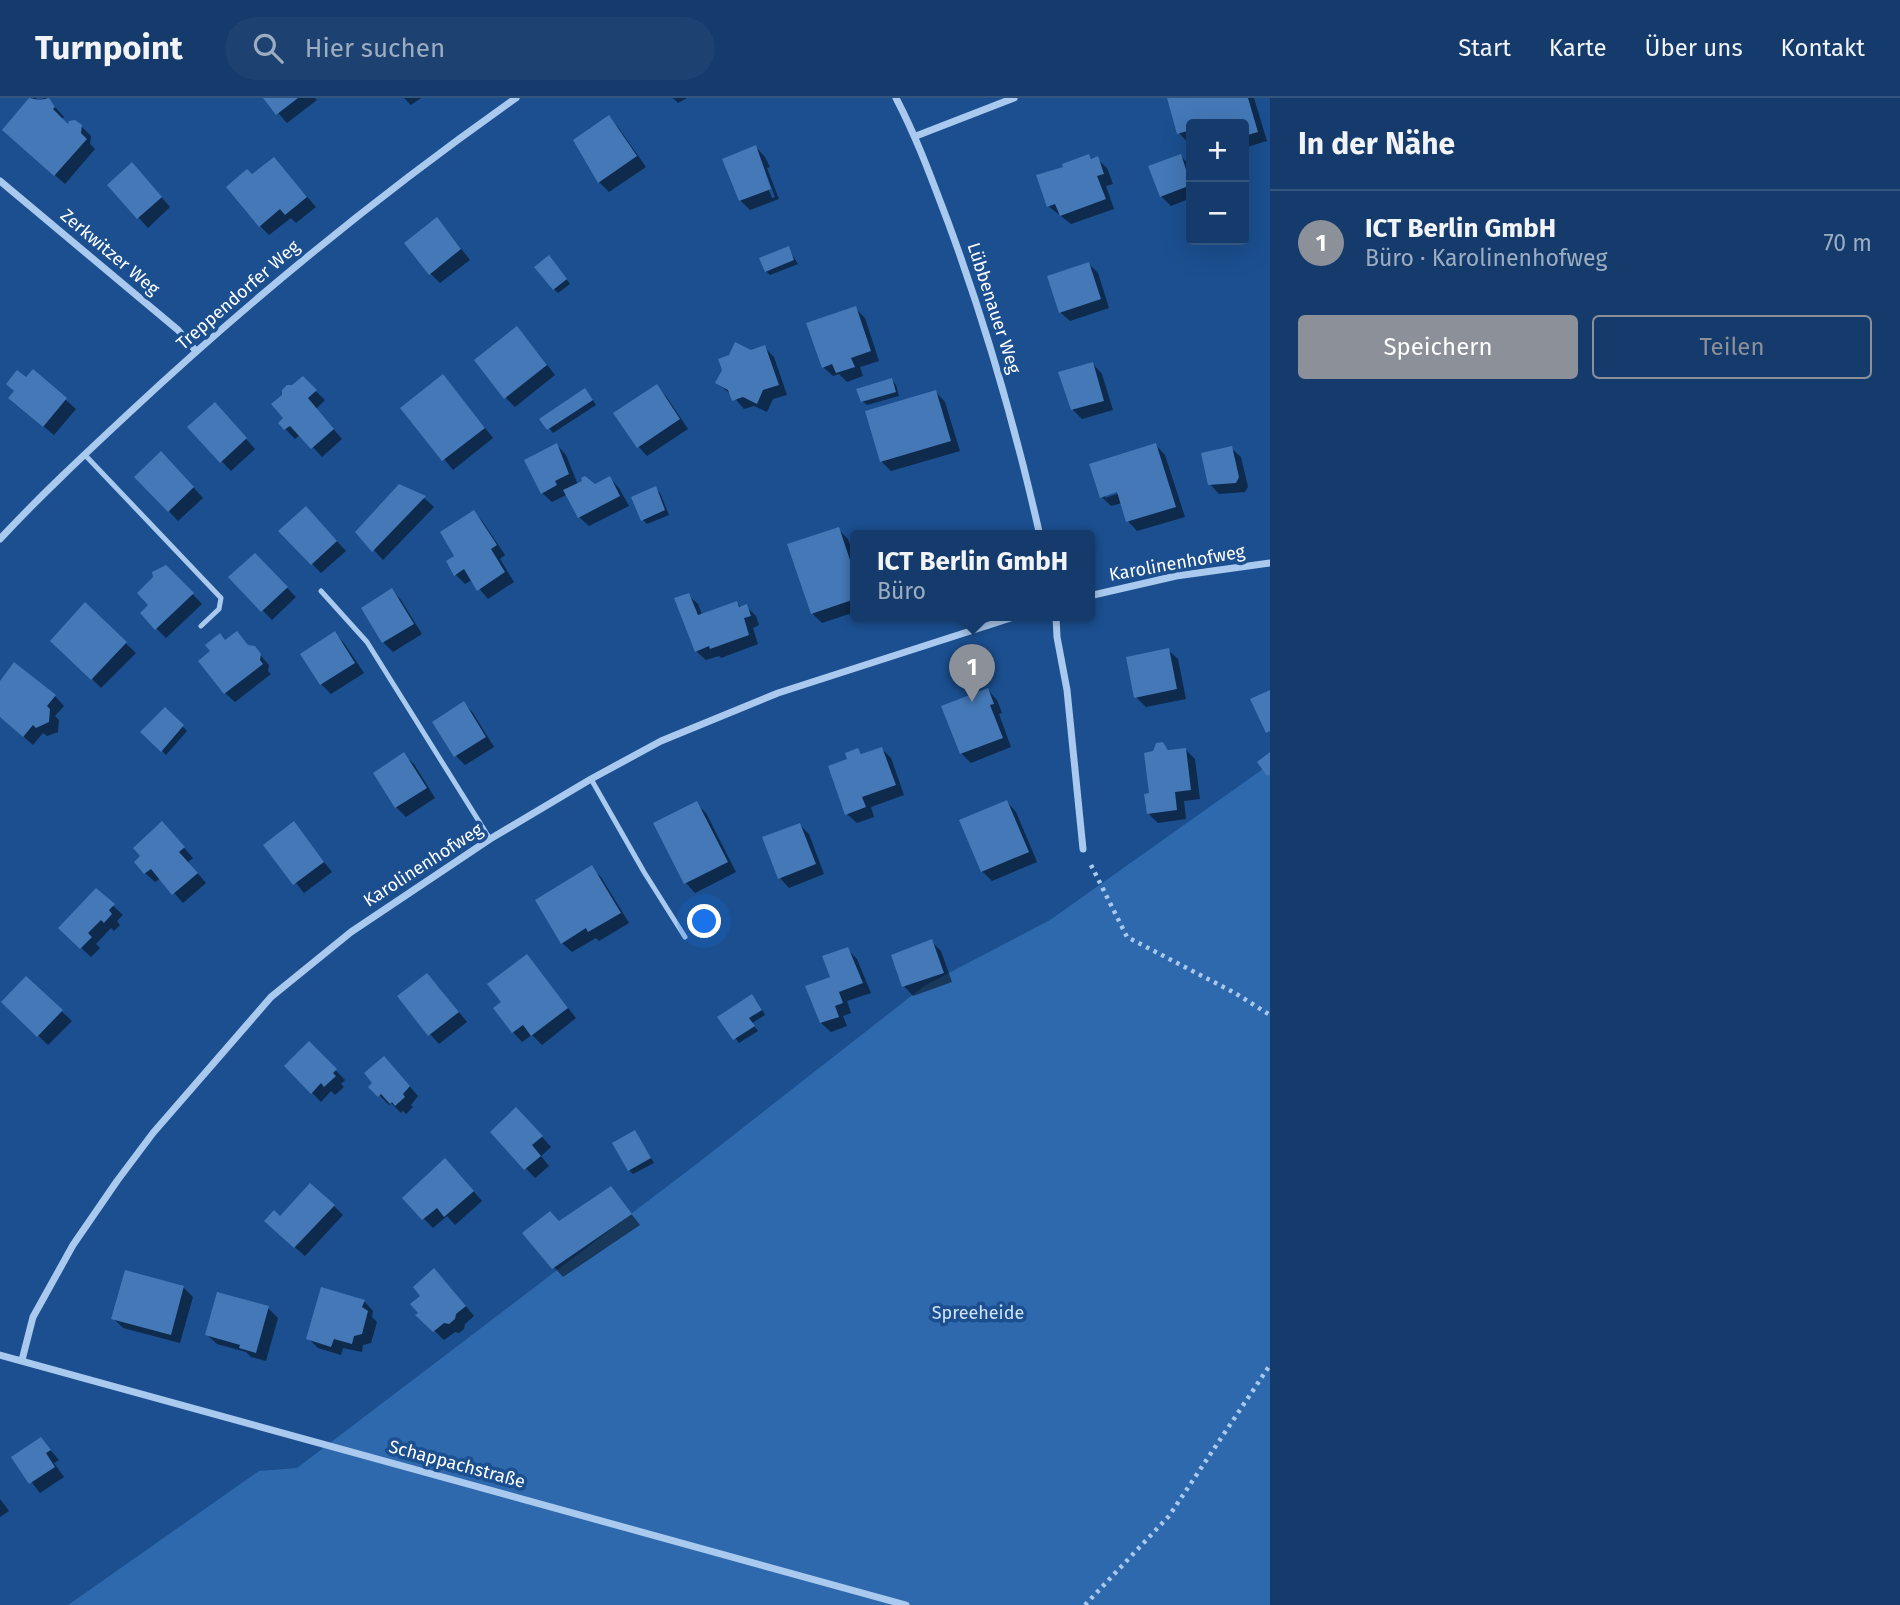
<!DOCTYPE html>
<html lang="de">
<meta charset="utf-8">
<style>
body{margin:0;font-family:"Fira Sans",sans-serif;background:#1d4271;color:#f1f3f6}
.controls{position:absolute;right:21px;top:21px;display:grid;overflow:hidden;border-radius:7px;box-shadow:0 7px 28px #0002}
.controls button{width:63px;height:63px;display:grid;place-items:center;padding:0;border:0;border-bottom:2px solid #33557e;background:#143b6b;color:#f1f3f6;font:35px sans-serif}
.you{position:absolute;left:705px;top:824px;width:24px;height:24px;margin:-18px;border:5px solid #fff;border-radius:50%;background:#1a73e8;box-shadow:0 0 0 10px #1a73e833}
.badge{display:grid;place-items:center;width:46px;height:46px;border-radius:50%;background:#8c9099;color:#fff;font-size:23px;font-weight:700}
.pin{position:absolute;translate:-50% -58px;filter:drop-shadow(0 2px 4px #0008)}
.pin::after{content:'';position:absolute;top:37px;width:24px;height:21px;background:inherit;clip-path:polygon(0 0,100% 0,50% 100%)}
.popup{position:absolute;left:850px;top:432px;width:245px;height:91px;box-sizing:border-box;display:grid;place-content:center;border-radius:7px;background:#143b6b;filter:drop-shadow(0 2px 5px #0005);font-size:23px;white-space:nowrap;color:#9dadc1}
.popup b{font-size:26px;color:#f1f3f6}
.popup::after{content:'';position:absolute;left:50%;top:100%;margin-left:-14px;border:14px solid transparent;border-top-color:#143b6b}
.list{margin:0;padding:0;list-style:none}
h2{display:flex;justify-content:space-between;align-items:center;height:91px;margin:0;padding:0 28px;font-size:30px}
h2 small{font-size:23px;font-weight:400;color:#9dadc1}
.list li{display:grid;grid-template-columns:46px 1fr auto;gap:21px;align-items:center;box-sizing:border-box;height:105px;padding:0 28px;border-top:2px solid #33557e}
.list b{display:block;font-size:26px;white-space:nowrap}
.list p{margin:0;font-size:23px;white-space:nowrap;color:#9dadc1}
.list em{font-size:23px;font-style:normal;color:#9dadc1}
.actions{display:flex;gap:14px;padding:21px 28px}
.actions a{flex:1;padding:16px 0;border:2px solid #8c9099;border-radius:7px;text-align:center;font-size:24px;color:#8c9099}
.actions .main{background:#8c9099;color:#fff}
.icon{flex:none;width:38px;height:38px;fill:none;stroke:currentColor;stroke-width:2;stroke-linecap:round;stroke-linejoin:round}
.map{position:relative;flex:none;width:1270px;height:1507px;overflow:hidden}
header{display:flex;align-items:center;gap:42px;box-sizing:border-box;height:98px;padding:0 35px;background:#143b6b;border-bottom:2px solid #33557e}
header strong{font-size:33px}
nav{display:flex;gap:38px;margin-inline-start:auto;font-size:24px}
.search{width:490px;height:63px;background:#1d4271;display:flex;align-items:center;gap:18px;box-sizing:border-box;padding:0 24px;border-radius:38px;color:#9dadc1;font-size:26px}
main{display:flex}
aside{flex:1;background:#143b6b}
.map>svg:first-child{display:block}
</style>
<header>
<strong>Turnpoint</strong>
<div class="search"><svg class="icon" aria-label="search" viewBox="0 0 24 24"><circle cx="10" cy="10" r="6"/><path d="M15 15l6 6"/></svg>Hier suchen</div>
<nav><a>Start</a><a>Karte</a><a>Über uns</a><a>Kontakt</a></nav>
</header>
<main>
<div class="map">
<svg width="1270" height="1507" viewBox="0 0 1270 1507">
<rect width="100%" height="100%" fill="#1b4f8f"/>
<path fill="#2e69ad" d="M1270 666V1507H68L259 1373 297 1370 694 1068 924 888 1050 822Z"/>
<path fill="#0007" fill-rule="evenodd" d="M32 0H36L41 5 43 0H47L64 19 61 22 69 29 81 28 91 38 90 46 95 51 65 86 4 32Z
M265 0H315L317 2 287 25Z
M404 0H421L411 7Z
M673 0H687L678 5Z
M1168 0H1254L1267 43 1244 50V26H1191V44L1188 45 1179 35Z
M609 20 618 29 646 69 609 94 599 84 575 43Z
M756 49 765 59 770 69 767 70 779 101 750 112 740 102ZM756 59H760L775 99 772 100Z
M1089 58 1093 62 1097 61 1107 70 1113 86 1106 88 1114 111 1071 126 1048 108 1065 70Z
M1181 58 1191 69V100L1171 108 1161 98Z
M274 61 316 109 296 125 291 120 269 137 260 128 252 78Z
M141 76 170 109 148 130 109 87Z
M446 131 470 162 440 185 430 175Z
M788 150 798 166 770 177 766 173Z
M553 163 570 186 558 195 554 191Z
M1089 166 1098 175 1109 210 1070 223 1060 214Z
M855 210 865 220 879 263 860 269 863 278 847 284 839 276 833 278 823 269Z
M526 240 555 277 515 309 505 299Z
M764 249 774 259 787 297 773 301 767 314 754 308 744 311 732 297 717 285 751 253Z
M1093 266 1102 276 1113 312 1082 321 1072 311Z
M33 273 76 311 54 337 20 309 26 282Z
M303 281 325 302 316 311 342 341 322 359 301 336 295 341 280 325 286 320 293 289Z
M892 282 896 287 899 298 867 307 862 303Z
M452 288 493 340 453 372 403 310Z
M656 288 666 298 688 331 647 358 638 348Z
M936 294 945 304 960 353 891 373 881 363Z
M589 296 596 307 553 335 542 321Z
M224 316 255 351 231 373 189 329Z
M557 347 566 357 578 387 595 388 610 380 619 390 629 408 589 428 579 419 568 396 552 404 542 395Z
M1156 347 1165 357 1185 419 1137 433 1128 423 1122 405 1111 408 1102 399ZM1125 390 1126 393 1105 400V396Z
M1231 350 1241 359 1248 389 1245 394 1219 396 1210 386Z
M171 365 203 400 178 423 137 379Z
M399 388 424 400 434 409 383 462 374 452Z
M655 390 660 395 669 417 647 426 643 422Z
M474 414 483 424 505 457 500 461 514 484 488 501 472 482 465 486 456 477V458Z
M315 420 346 453 321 475 280 433Z
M838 431 848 441 855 462V514L822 525 812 515Z
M255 457 296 499 272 522 231 480Z
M166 469 202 506 166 540 156 530 151 507Z
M392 492 401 502 422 536 393 554 383 544 363 510Z
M688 497 698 506 702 517 737 505 742 510 746 508 756 518 759 527 753 530 758 546 721 560 719 558 706 562 696 553Z
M85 507 136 555 101 590 53 542Z
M335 535 344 545 364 575 331 596 321 586 302 556Z
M226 544 254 550 269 567 268 573 271 576 235 604 225 595Z
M1168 552 1178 561 1186 601 1146 609 1136 599Z
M0 585 55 598 64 608 55 618 59 622 58 634 47 638 43 635 33 647 0 618Z
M988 592 997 602 1002 615 999 616 1011 649 971 665 961 655Z
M464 605 473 615 494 649 465 667 456 658Z
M165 611 187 633 166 657 143 634Z
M1162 646 1170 653 1186 652 1195 661 1200 701 1184 703 1186 721 1158 725 1148 715 1155 655Z
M882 651 891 660 904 697 871 709 874 719 857 725 847 716 849 662 858 652 863 657Z
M404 657 414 666 435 700 406 719 396 709Z
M1007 704 1016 714 1037 764 992 783 982 773Z
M696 705 706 715 736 774 695 795 686 785Z
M294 726 332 774 304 795 266 747Z
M800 727 809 736 824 776 789 790 780 780 765 740Z
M171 735 193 760 188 764 206 785 183 805 161 780 155 784 145 775Z
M591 770 601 779 629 825 599 843 596 840 572 854 562 845Z
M96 792 123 817 117 823 120 827 114 833 111 830 96 846 100 850 91 859 60 830Z
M931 843 941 853 952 884 913 898 904 888Z
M847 851 857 861 871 895 847 903 851 915 843 918 847 928 831 934 821 925 832 880Z
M527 858 576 920 542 947 532 937 522 944 513 934 504 904Z
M26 880 72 923 48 947 3 904Z
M437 887 467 924 439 946 430 936Z
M756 902 765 917 752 925 758 933 739 945 720 919Z
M309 945 345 982 341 986 344 989 335 997 331 993 321 1004 286 968Z
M393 969 418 998 411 1007 413 1009 406 1016 403 1013 401 1015 391 1005 389 1007 371 989Z
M526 1021 551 1049 541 1058 549 1068 535 1080 492 1034Z
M635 1034 654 1065 633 1076 629 1072Z
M455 1072 482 1103 455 1127 447 1118 433 1130 404 1100Z
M611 1090 640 1127 563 1179 554 1169 560 1125Z
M334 1108 343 1117 305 1158 276 1133 281 1121Z
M444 1182 474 1218 465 1226 464 1231 459 1235 455 1234 444 1242 418 1217Z
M183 1189 193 1199 180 1245 123 1230 113 1220Z
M364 1203 373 1213 372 1219 377 1224 371 1245 363 1247 362 1254 343 1250 341 1257 318 1250 308 1240Z
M268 1210 278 1220 266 1263 251 1259 246 1254 217 1246 207 1237Z
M41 1341 59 1362 54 1365 64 1379 40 1395 13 1360Z
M0 1401 9 1413 0 1419Z"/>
<path fill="#4478b7" d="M29 0 40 2 49 0 55 9 53 11 68 26 69 23 75 22 82 27 81 35 87 41 54 78 2 32Z
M263 0H298L276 17Z
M1167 0H1248L1258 34 1244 38V26H1191V32L1177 36Z
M609 17 637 58 598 85 573 42Z
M756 47 771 91 739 103 722 61Z
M1089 56 1091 61 1098 58 1104 76 1097 78 1106 101 1060 118 1055 106 1047 109 1036 77 1063 69 1062 66Z
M1181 56 1191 87 1160 99 1148 68Z
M274 59 307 99 285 117 280 111 259 129 226 89 247 71 252 76Z
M132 64 162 99 137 121 107 87Z
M437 119 461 151 429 177 404 145Z
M789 148 794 162 765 174 759 160Z
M549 157 567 181 553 192 534 169Z
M1089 164 1101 201 1059 215 1047 178Z
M856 208 871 253 851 260 855 269 836 275 832 266 822 270 806 225Z
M517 228 547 267 504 301 474 262Z
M735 244 751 252 765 247 779 287 763 292 757 306 743 299 732 303 728 292 715 285 722 272 718 261 729 257Z
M1093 264 1104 303 1071 312 1058 274Z
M33 271 67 300 43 329 8 300 14 293 6 286 17 272 26 279Z
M443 276 485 330 442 363 400 310Z
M303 278 317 292 308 300 334 331 311 351 290 328 284 332 278 325 283 320 271 306 282 297V292L287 287H292Z
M892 280 896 294 861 304 856 291Z
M657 286 680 321 637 350 613 315Z
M585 290 593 302 547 332 539 321Z
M936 292 951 343 880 364 865 313Z
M215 304 247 340 220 365 187 329Z
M557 345 569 376 555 383 557 387 541 396 524 362Z
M1156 345 1176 409 1126 424 1117 394 1100 400 1089 366Z
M1232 348 1239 379 1236 385 1208 387 1201 355Z
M161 353 194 389 168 414 134 379Z
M585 378 595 386 610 378 620 398 578 420 563 392 582 383 581 380Z
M399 386 426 398 372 454 355 434Z
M656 388 665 412 641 423 631 399Z
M306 408 337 443 311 467 278 433Z
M474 412 497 447 491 451 505 474 477 493 464 471 454 478 446 463 454 458 440 434Z
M839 429 855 477V501L811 516 787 446Z
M255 455 288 489 261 514 228 479Z
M166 467 194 495 155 532 140 515 148 507 137 495 153 479 152 474Z
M392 490 414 526 382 545 361 510Z
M689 495 698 517 737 503 739 509 747 506 751 518 744 520 749 537 710 551 709 548 695 554 674 500Z
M85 504 127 544 91 582 50 543Z
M237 533 248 547 255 548 261 556 260 562 263 566 224 596 198 563 210 553 205 547 220 535 225 542Z
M335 533 355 565 320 587 300 556Z
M1169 550 1177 591 1134 600 1126 559Z
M14 564 56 597 47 608 50 611 49 624 36 630 33 627 23 639 0 619V583Z
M988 590 994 606 990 607 1003 640 960 656 941 608Z
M1270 592V633L1266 635 1250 601Z
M464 603 486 639 454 659 432 624Z
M165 609 184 627 161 654 140 634Z
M1163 644 1168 652 1186 650 1191 692 1175 694 1177 712 1147 716 1144 696 1149 695 1144 655 1153 653 1156 645Z
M882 649 896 687 862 699 866 709 845 717 828 668 847 661 845 655 858 650 861 656Z
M404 654 427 690 395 710 373 675Z
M1270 654V676L1267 678 1257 664Z
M1007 702 1029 754 981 774 959 722Z
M697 703 728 764 684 786 653 725Z
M162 723 185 749 179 754 198 775 172 797 151 771 144 776 134 764 140 758 133 750Z
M294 723 324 764 293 787 263 747Z
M800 725 816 766 778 781 762 739Z
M592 767 621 815 588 834 586 830 561 846 535 802Z
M96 790 115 806 109 812 112 816 104 825 101 822 88 835 92 839 80 851 58 830Z
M932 841 944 875 902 889 891 857Z
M848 849 863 885 839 894 843 905 835 908 839 919 820 925 805 888 830 879 822 858Z
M527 856 568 910 531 938 523 927 512 935 493 910 501 904 487 886Z
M427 875 459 914 428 938 397 898Z
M26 878 63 912 37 939 1 904Z
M752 896 762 912 749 920 755 928 733 942 717 919Z
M309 943 337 971 333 975 336 978 324 989 321 985 311 996 284 968Z
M384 958 410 988 403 996 405 999 395 1008 392 1004 390 1006 381 996 378 999 368 989 372 985 364 975Z
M516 1009 543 1038 532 1047 541 1058 524 1072 490 1034Z
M635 1032 651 1060 628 1073 612 1045Z
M445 1060 474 1093 444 1119 437 1110 422 1122 402 1100Z
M310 1085 335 1107 294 1150 264 1123 274 1112 280 1118Z
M611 1088 632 1116 552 1171 522 1135 550 1113 559 1123Z
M434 1170 466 1208 456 1216 455 1221 449 1226 444 1225 433 1234 415 1217 418 1215 410 1206 420 1198 413 1189Z
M125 1172 184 1188 171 1237 111 1221Z
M321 1189 365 1202 362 1209 368 1213 362 1236 354 1238 352 1246 334 1241 331 1249 306 1241Z
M217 1194 269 1208 256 1255 239 1250 240 1247 205 1237Z
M41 1339 51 1352 46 1355 55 1369 29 1386 11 1359Z"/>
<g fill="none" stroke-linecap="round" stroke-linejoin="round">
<path stroke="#a9c9ee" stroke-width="4.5" stroke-dasharray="3.5 5" stroke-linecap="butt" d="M1091 767 1127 839 1235 895 1270 917
M1085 1507 1169 1418 1270 1267"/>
<path stroke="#a9c9ee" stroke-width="5" d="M85 357 221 500 219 511 201 528
M321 493 367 544 490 741
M591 681 644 774 685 839"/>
<path stroke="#a9c9ee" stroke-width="7" d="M896 0C917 40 932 82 948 124 986 227 1016 331 1040 438
M916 38 1014 0
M0 83 178 232 196 253
M0 441C41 397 85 356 129 315 251 201 380 96 516 0
M1089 498 1176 478 1270 465
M1056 518 1057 539 1067 592 1083 751
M0 1257 906 1507
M22 1262 33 1219 73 1147 117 1083 153 1035 271 899 351 834 490 741 591 681 661 643 778 595 1017 518"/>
</g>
<g text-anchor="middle" stroke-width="7" stroke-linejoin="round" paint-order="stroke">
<g font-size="18" fill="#fff" stroke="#1b4f8f">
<text transform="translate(110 154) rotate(40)" y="6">Zerkwitzer Weg</text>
<text transform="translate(238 197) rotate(-41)" y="6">Treppendorfer Weg</text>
<text transform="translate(994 210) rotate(72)" y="6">Lübbenauer Weg</text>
<text transform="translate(1177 465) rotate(-10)" y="6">Karolinenhofweg</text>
<text transform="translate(423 767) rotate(-33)" y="6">Karolinenhofweg</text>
<text transform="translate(457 1366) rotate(15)" y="6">Schappachstraße</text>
</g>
<g font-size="18" fill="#cfe3fa" stroke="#1b4f8f">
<text x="978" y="1221">Spreeheide</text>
</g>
</g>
</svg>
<div class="controls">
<button>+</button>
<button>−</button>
</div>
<div class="you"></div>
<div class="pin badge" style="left:972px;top:604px">1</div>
<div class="popup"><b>ICT Berlin GmbH</b>Büro</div>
</div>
<aside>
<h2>In der Nähe<small></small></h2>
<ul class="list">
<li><span class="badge">1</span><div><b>ICT Berlin GmbH</b><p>Büro · Karolinenhofweg</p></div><em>70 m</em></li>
</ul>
<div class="actions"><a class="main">Speichern</a><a>Teilen</a></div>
</aside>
</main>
